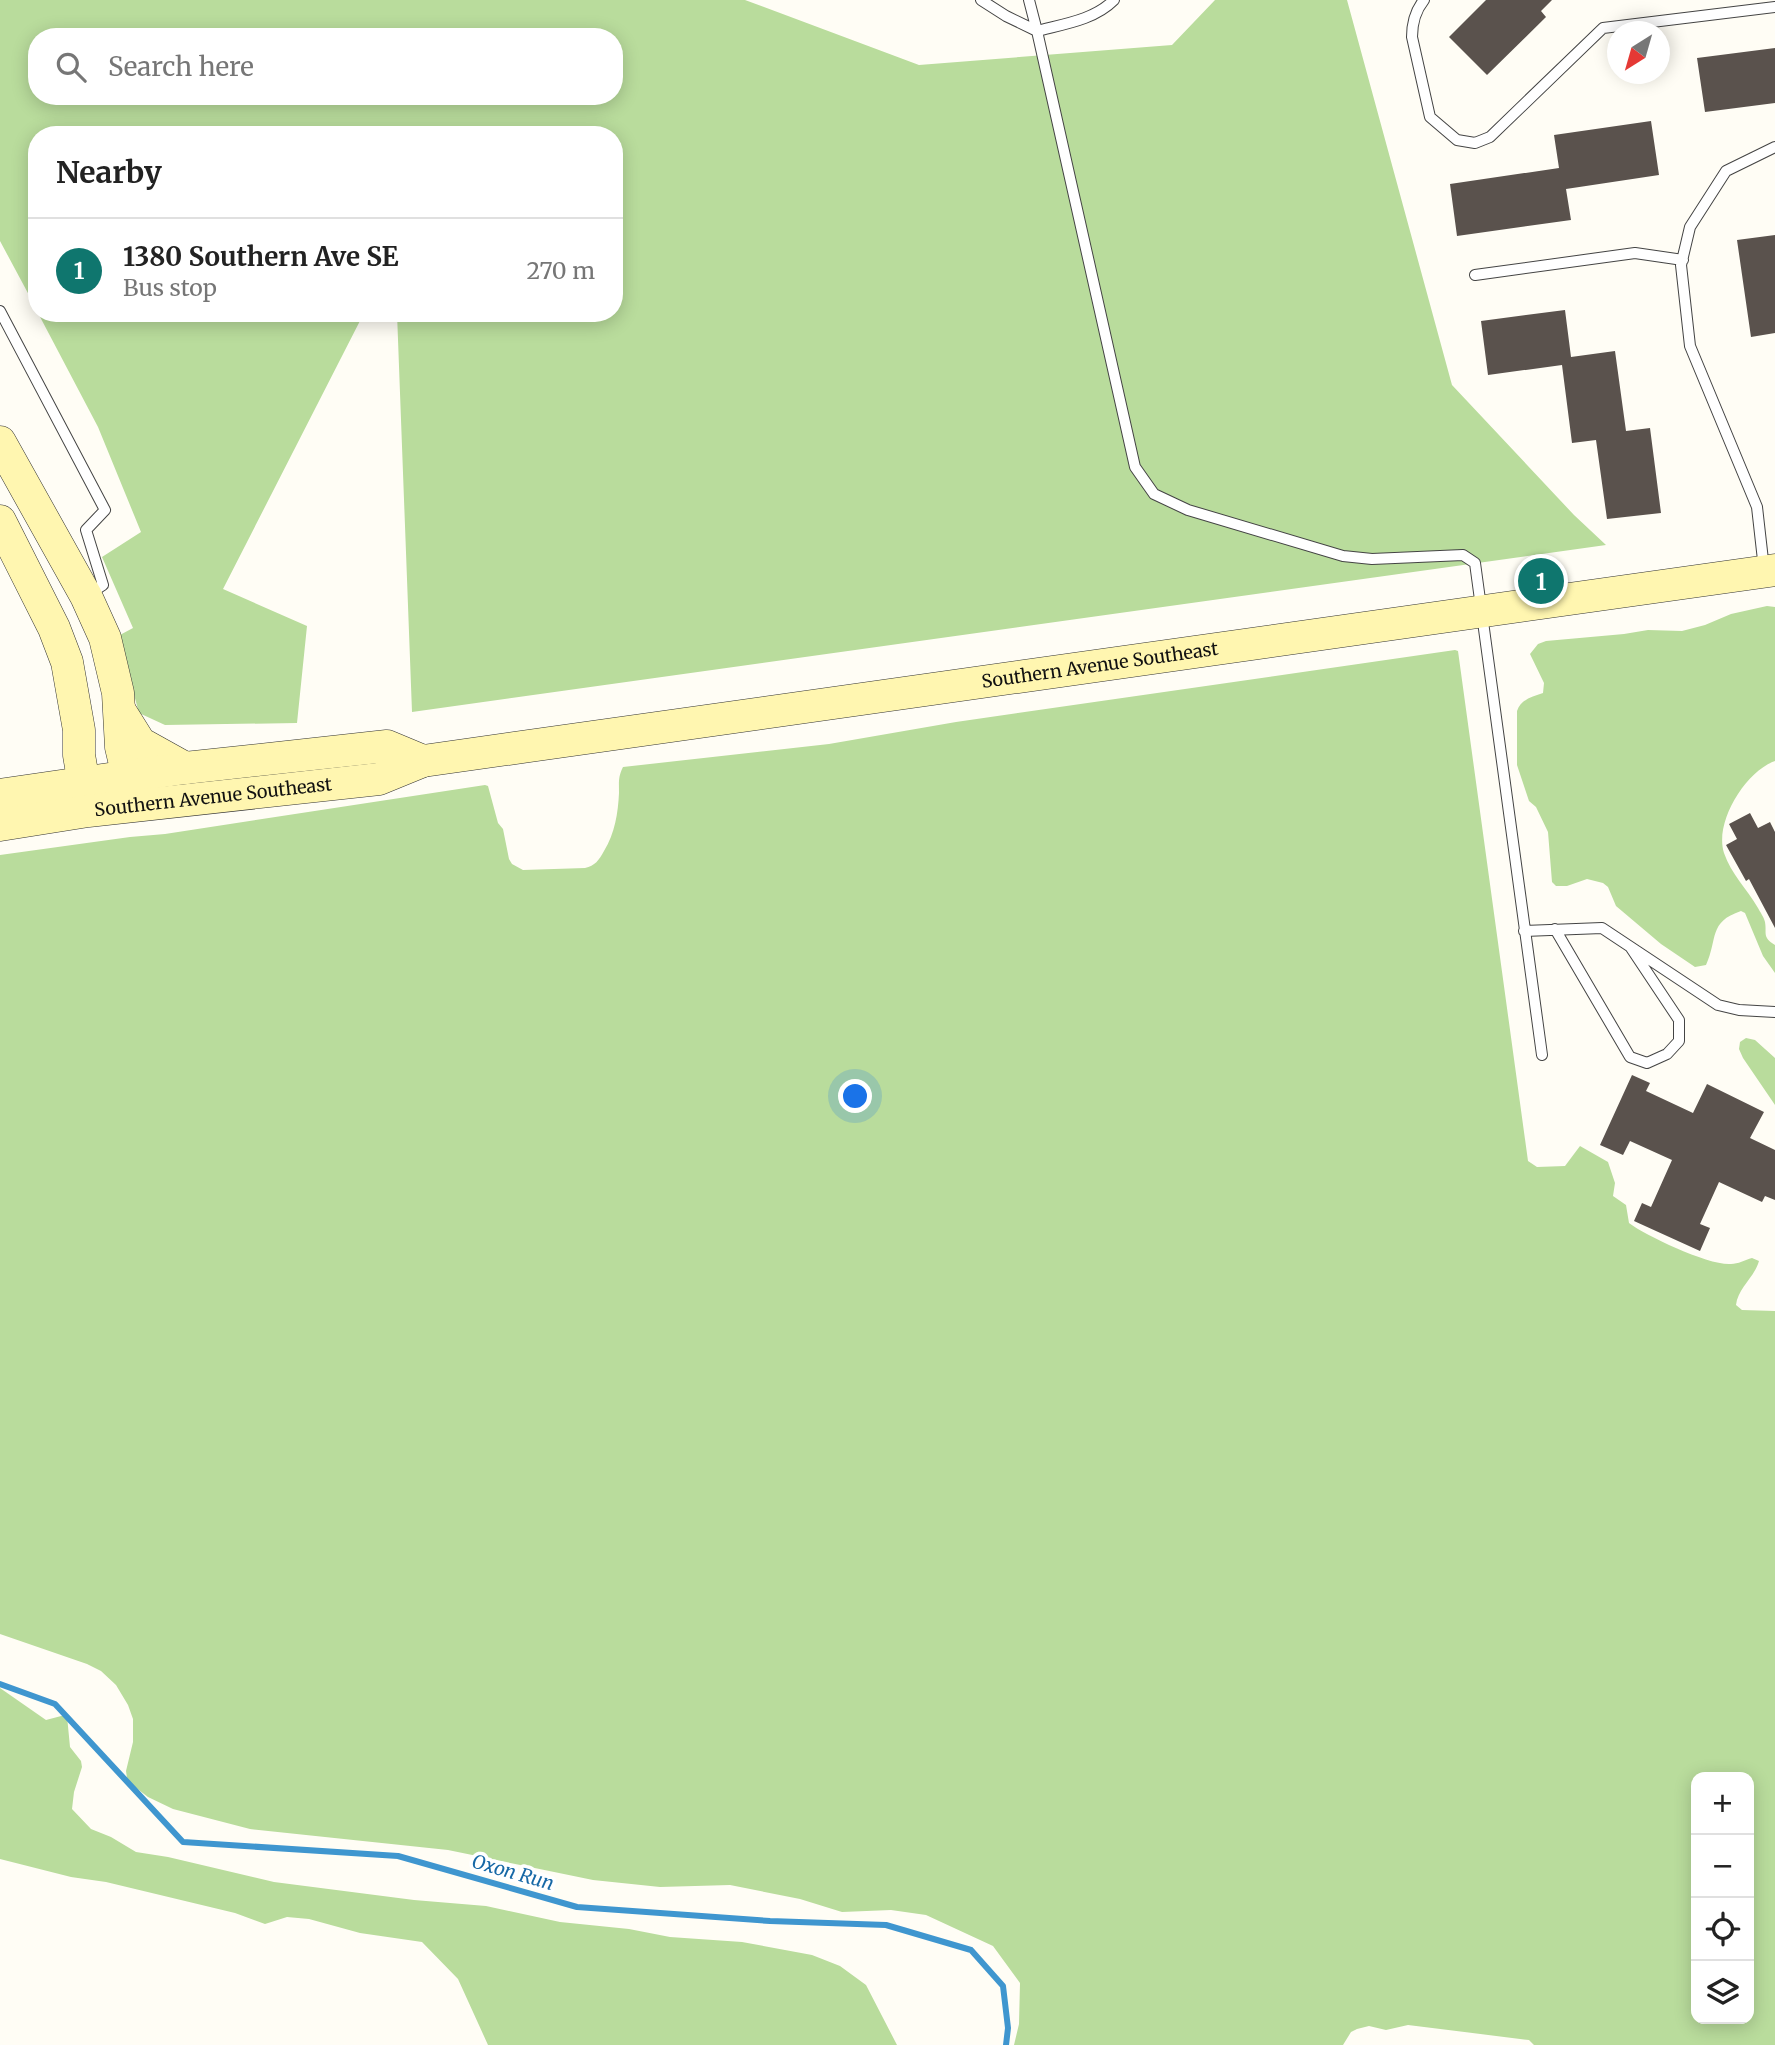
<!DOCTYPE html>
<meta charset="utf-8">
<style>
body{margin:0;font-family:Merriweather,serif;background:#f2f2f2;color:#222}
.controls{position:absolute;right:21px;bottom:21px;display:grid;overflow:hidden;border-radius:14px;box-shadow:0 4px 18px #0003}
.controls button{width:63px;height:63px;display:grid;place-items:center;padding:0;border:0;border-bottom:2px solid #e0e0e0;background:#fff;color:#222;font:35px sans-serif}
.compass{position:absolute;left:1607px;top:21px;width:63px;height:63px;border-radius:50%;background:#fff;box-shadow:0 4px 18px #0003;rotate:217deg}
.you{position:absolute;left:856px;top:1097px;width:24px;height:24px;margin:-18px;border:5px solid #fff;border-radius:50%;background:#1a73e8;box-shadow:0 0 0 10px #1a73e833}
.badge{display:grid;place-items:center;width:46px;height:46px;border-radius:50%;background:#0f766e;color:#fff;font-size:23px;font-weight:700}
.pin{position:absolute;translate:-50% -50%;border:4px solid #fff;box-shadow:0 2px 7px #0006}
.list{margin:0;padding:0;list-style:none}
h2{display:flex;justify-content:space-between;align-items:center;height:91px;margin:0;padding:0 28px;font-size:30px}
h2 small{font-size:23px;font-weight:400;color:#767676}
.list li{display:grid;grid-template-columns:46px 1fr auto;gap:21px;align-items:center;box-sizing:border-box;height:105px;padding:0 28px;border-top:2px solid #e0e0e0}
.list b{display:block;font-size:26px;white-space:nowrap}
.list p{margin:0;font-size:23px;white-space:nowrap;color:#767676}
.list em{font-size:23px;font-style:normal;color:#767676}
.icon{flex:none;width:38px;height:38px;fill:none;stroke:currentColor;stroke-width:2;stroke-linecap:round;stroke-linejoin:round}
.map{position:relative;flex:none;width:1775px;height:2045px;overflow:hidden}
.search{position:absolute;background:#fff;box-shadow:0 4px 18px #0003;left:28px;top:28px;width:595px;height:77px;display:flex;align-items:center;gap:18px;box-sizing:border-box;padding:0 24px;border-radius:28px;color:#767676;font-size:26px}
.panel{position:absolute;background:#fff;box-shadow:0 4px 18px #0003;left:28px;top:126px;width:595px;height:196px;border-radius:28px}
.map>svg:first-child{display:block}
</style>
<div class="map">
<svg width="1775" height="2045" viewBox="0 0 1775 2045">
<rect width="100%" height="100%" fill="#fffdf5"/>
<path fill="#b9dc9c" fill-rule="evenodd" d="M0 0H745L919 65 1172 45 1215 0H1347L1452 385 1574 515 1606 545 412 712 397 313H614V135H37V310L0 241ZM37 37H614V96H37Z
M38 313H364L223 589 307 626 297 723 165 725 139 713 118 636 133 628 102 557 141 532 98 427Z
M1767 606 1775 607V761C1746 771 1714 822 1724 853 1731 874 1747 889 1758 908 1760 912 1764 917 1765 922 1767 934 1762 937 1775 945V973L1763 956 1745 913 1741 911C1708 922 1718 939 1706 965L1695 967 1661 944 1616 906 1608 887 1603 883 1587 879 1567 886H1556L1552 882 1548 832 1536 807 1529 801 1517 765V711C1521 699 1532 697 1543 693L1544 683 1530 654 1538 644 1546 641 1624 634 1648 630 1682 631 1705 625 1731 614Z
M1455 650 1458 651 1528 1161 1537 1167 1565 1166 1580 1146 1608 1162 1615 1183 1613 1196 1626 1205 1629 1223C1646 1236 1710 1266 1731 1264 1738 1264 1745 1260 1752 1258L1759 1261C1754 1278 1738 1288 1736 1305L1742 1310 1775 1311V2045H1534L1529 2040 1408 2025 1386 2030 1369 2026 1357 2029 1351 2032 1343 2045H1014L1019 2024 1020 1983 993 1946 926 1915 891 1910 842 1912 800 1899 730 1885 660 1887 593 1880 448 1850 250 1829 173 1809 148 1797 131 1784 127 1778 126 1771 133 1742V1719L128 1705 116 1685 101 1671 87 1664 0 1634V855L130 837 165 834 485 785 488 786 498 823 503 829 509 859 512 864 523 870 585 868C595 866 599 860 604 851 615 833 618 813 619 793 619 782 618 777 623 767L829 744 956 722ZM1749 1777V2019H1696V1777Z
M1746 1038 1755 1040 1775 1058V1105L1743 1058 1739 1049 1740 1042Z
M0 1688 46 1720 65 1715 67 1716 70 1747 81 1761 82 1767 74 1792 72 1809 91 1829 111 1837 136 1852 168 1857 274 1882 414 1900 486 1906 560 1922 629 1929 670 1937 742 1942 812 1955 840 1966 866 1985 897 2045H488L458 1979 422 1942 360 1933 309 1919 287 1917 265 1924 235 1913 106 1882 71 1877 0 1859Z"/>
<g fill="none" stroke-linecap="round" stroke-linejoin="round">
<path stroke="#3f96cf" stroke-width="6" d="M0 1684 55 1704 183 1842 398 1856 577 1907 770 1921 886 1925 971 1950 1003 1986 1008 2028 1006 2045"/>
</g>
<path fill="#5a524d" d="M1486 0H1552L1541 11 1546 17 1487 75 1449 37Z
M1775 48V103L1705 112 1697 58Z
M1651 121 1659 175 1566 189 1571 220 1457 236 1450 184 1559 168 1554 135Z
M1775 235V333L1751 337 1737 240Z
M1565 310 1571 357 1615 351 1626 431 1650 428 1661 513 1607 519 1596 440 1572 443 1562 365 1488 375 1481 321Z
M1750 813 1758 828 1770 822 1775 832V928L1749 879 1746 881 1726 845 1737 839 1729 824Z
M1632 1075 1650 1083 1646 1091 1693 1113 1707 1084 1764 1112 1750 1138 1775 1150V1200L1765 1196 1762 1202 1719 1182 1700 1224 1710 1228 1700 1251 1634 1221 1642 1203 1651 1207 1672 1160 1630 1141 1623 1155 1600 1145Z"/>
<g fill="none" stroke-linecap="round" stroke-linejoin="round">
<defs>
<path id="lane" d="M981 0 1006 16 1037 31 1135 467 1154 494 1188 510 1343 556 1372 559 1463 555 1475 563 1542 1055
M1029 0 1037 31C1064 24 1094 20 1114 0
M1424 0C1415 11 1412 23 1412 37L1430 117 1457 140 1475 143 1490 137 1603 28 1775 7
M1475 275 1635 253 1683 260
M0 311 105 510 86 530 103 585 89 594
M1764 569 1757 507 1690 346 1681 265 1690 227 1726 171 1775 147
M1555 929 1630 1057 1647 1063 1667 1054 1679 1041V1020L1631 948
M1524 931 1602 928 1718 1005 1739 1010 1775 1012"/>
<g id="secondary">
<path d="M0 442 86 596 105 638 118 693 121 747 132 794"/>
<path d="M0 521 54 628 67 662 79 730V755L87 802"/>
<path d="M120 711 140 743 185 768"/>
<path d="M0 795 185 768 387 746 423 761"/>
<path id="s1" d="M0 825 88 811 379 779 423 761 1775 570"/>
</g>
</defs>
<use href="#lane" stroke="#444" stroke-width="12"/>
<use href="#secondary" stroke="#333" stroke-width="33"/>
<use href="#lane" stroke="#fff" stroke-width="10"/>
<use href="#secondary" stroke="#fff6b0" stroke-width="32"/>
</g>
<g text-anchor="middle" stroke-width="7" stroke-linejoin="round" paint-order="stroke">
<g font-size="18" fill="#111" stroke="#fff">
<text dy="6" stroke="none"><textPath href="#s1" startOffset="1113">Southern Avenue Southeast</textPath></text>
<text dy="6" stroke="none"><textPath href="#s1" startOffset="215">Southern Avenue Southeast</textPath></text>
</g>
<g font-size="19" font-style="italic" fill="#1768a6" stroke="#fff">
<text transform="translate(513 1872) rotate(16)" y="7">Oxon Run</text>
</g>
</g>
</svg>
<div class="controls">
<button>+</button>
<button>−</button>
<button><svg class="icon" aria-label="locate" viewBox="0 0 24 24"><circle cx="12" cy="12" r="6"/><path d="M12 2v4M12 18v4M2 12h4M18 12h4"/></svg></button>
<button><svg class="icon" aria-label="layers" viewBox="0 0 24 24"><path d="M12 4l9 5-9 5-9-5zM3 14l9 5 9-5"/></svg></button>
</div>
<svg class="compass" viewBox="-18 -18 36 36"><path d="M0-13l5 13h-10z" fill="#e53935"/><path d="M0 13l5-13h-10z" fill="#767676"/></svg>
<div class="you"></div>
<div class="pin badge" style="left:1541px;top:581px">1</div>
<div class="search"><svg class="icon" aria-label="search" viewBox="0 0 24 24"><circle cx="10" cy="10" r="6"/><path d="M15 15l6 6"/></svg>Search here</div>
<section class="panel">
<h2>Nearby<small></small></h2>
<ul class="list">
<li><span class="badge">1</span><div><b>1380 Southern Ave SE</b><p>Bus stop</p></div><em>270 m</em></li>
</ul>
</section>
</div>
